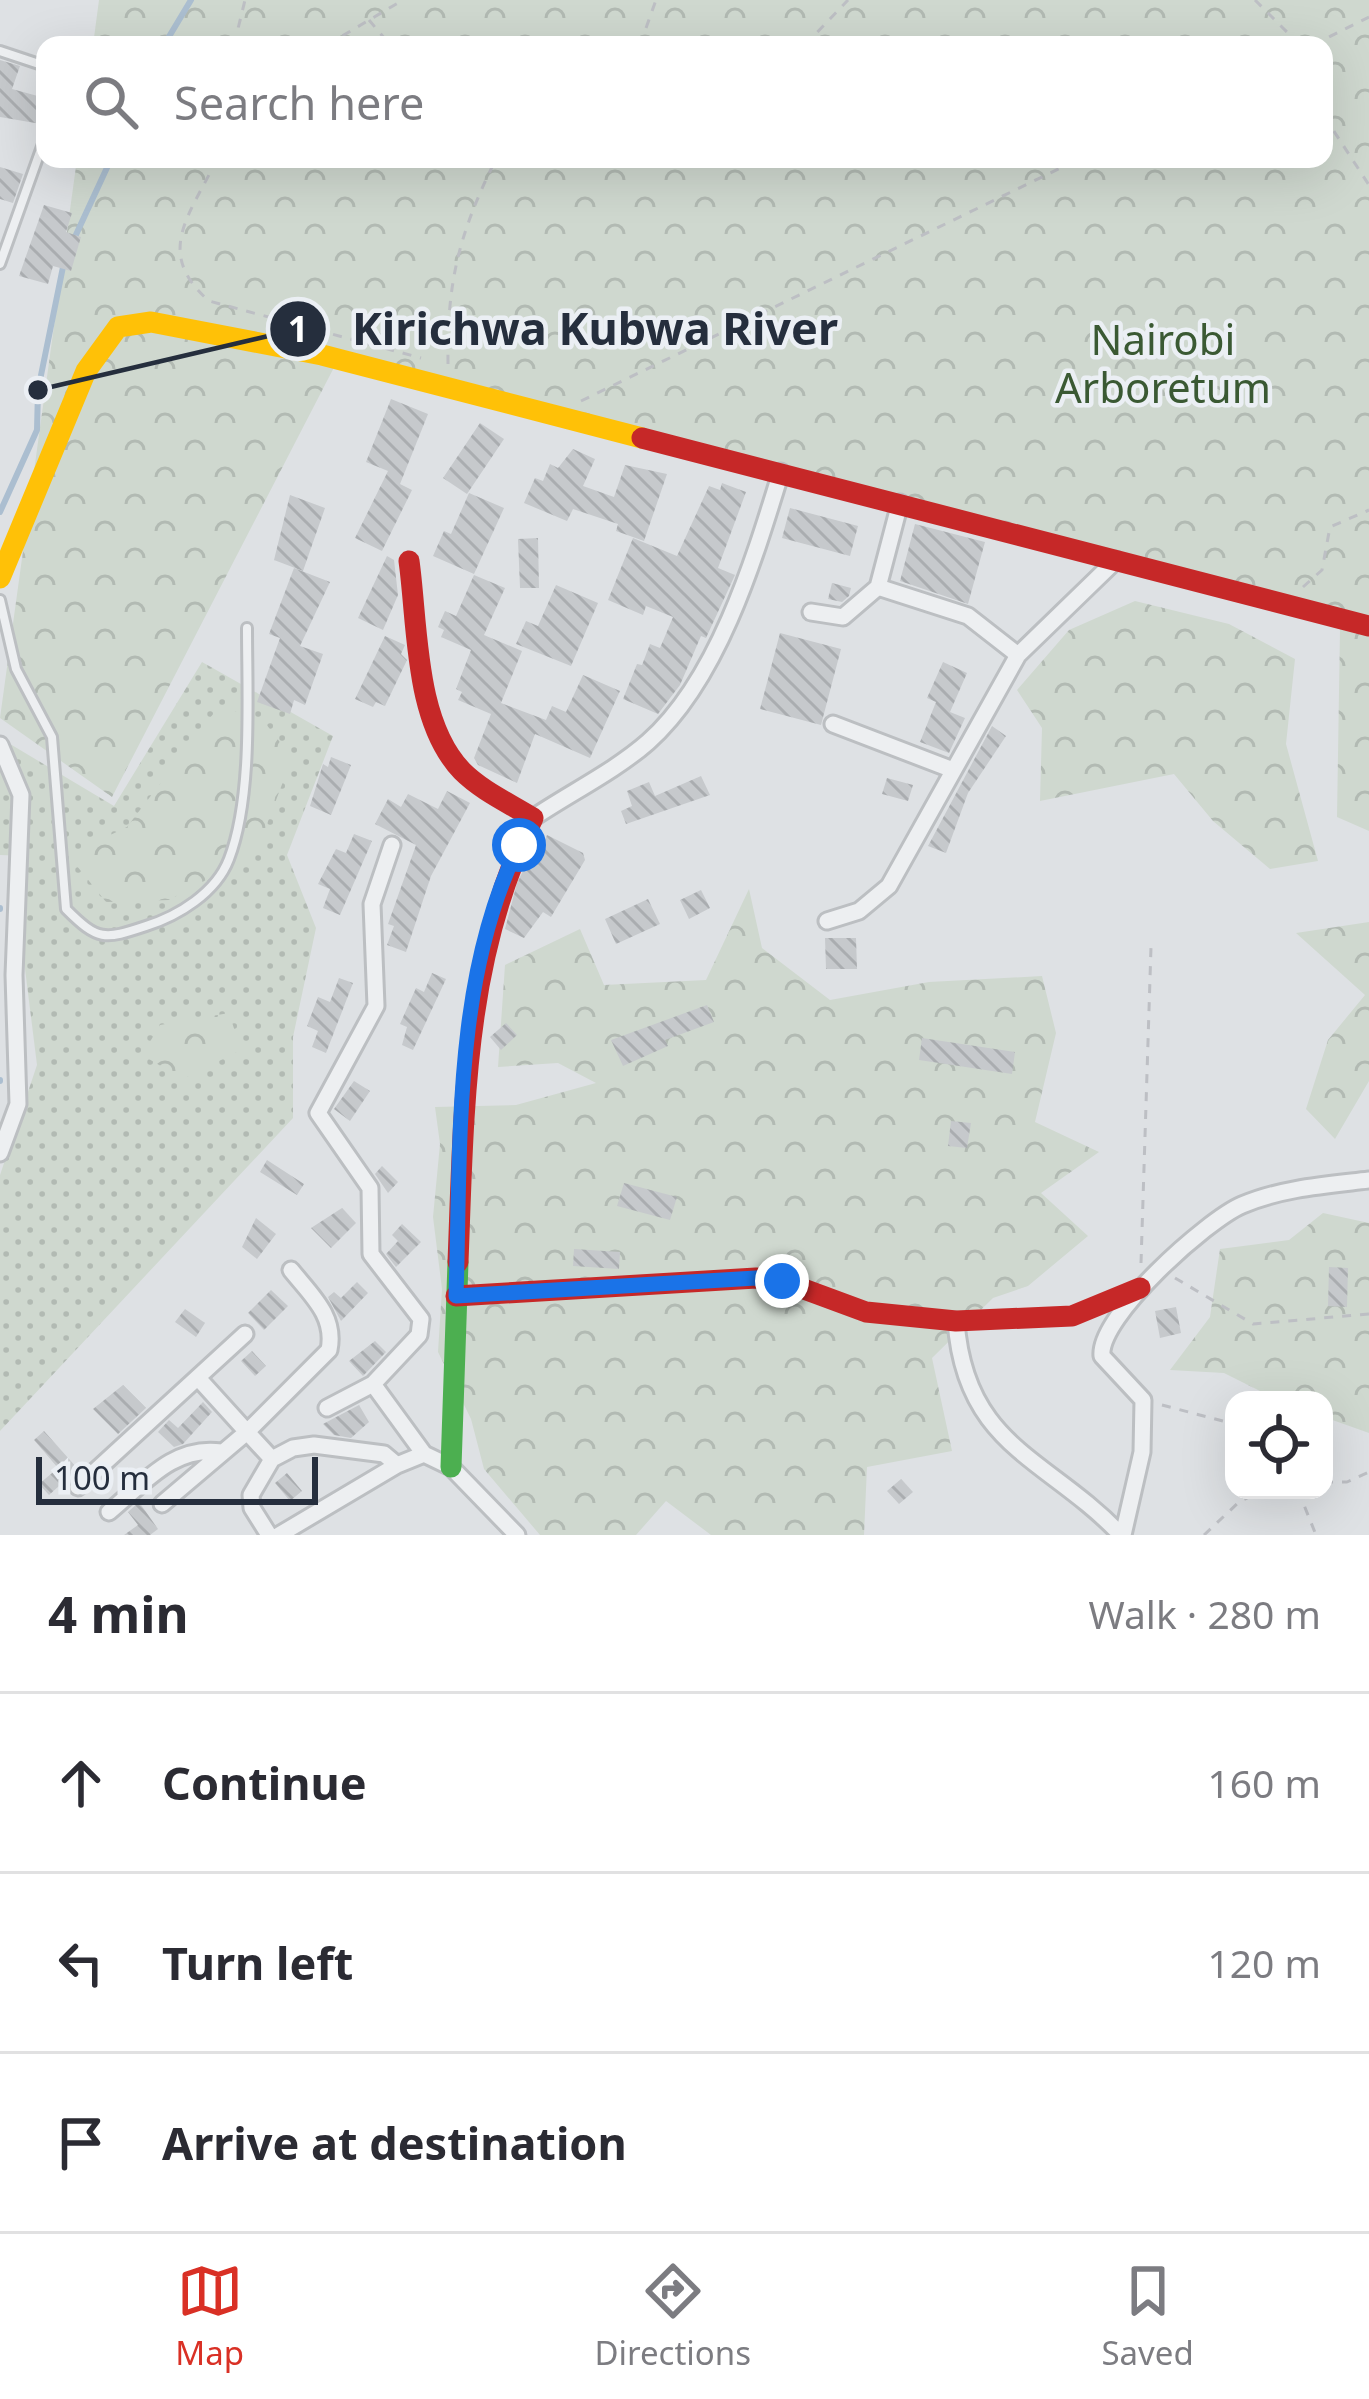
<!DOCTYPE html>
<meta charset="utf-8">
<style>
body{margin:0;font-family:"Noto Sans",sans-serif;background:#f2f2f3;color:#2b2b33}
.controls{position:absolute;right:36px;bottom:36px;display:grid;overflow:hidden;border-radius:24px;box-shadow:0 12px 48px #0002}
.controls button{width:108px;height:108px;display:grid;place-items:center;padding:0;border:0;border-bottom:3px solid #e1e1e2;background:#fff;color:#2b2b33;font:60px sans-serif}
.scale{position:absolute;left:36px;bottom:30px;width:282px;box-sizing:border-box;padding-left:12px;border:6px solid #252e3d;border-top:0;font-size:33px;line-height:42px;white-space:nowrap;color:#252e3d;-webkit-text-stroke:9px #ebeff4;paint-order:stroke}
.stop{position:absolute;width:36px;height:36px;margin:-27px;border:9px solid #1a73e8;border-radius:50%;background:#fff}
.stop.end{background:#1a73e8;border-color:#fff;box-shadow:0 3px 12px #0008}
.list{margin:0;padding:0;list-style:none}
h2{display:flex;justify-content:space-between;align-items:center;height:156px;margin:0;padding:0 48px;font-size:51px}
h2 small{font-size:39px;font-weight:400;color:#7c7c81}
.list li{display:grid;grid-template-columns:78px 1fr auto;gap:36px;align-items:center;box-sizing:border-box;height:180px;padding:0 48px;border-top:3px solid #e1e1e2}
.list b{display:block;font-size:45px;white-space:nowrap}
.list em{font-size:39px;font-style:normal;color:#7c7c81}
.icon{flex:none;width:66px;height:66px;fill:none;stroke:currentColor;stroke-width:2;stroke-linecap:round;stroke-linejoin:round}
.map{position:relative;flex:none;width:1369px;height:1535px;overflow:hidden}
.search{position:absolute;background:#fff;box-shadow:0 12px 48px #0002;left:36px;right:36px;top:36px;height:132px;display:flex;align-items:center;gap:30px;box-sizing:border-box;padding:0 42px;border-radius:24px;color:#7c7c81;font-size:45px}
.sheet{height:696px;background:#fff}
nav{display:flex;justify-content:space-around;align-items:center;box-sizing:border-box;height:168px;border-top:3px solid #e1e1e2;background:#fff;font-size:33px;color:#7c7c81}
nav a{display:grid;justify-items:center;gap:6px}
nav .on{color:#d93025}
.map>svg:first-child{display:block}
</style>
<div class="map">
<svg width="1369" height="1535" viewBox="0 0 1369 1535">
<defs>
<pattern id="grass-dots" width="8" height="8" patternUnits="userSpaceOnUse" patternTransform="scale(3)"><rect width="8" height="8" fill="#cfd8cf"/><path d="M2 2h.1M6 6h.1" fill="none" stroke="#b2bab3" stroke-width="1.8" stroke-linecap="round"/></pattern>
<pattern id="forest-crowns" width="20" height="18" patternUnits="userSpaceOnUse" patternTransform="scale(3)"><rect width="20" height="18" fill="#cfd8cf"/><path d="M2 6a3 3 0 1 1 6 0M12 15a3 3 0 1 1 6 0" fill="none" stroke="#b2bab3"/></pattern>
<pattern id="building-back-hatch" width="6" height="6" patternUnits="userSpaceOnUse" patternTransform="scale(3)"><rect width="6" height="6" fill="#c6c9cc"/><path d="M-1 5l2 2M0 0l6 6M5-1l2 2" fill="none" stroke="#aaadb0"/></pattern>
</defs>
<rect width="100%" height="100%" fill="#dee1e4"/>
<path fill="url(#grass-dots)" d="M202 662 333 736 287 855 316 928 293 1037V1118L0 1431V1175L37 1065 24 961 26 856 0 855V738L114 806Z"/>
<path fill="url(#forest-crowns)" d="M99 0H1369V831L1337 817 1340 629 343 350 112 797 0 718 77 159H1324V45H93Z
M1135 601 1229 624 1295 659 1286 744 1318 861 1270 869 1213 821 1174 774 1040 801 1042 728 1017 690 1069 630Z
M220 705 266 724 292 758 256 853 169 900 106 902 68 855 127 827Z
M749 889 762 948 830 1000 929 982 1042 976 1056 1033 1035 1122 1099 1152 1041 1193 1088 1236 1028 1286 993 1298 932 1358 952 1451 867 1467 864 1535H711L666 1501 636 1535H540L484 1469 471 1419 438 1352 442 1289 433 1217 440 1144 435 1107 516 1105 596 1083 558 1063 498 1067 505 965 580 929 604 985 706 980Z
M1369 922V1081L1335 1139 1306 1109 1328 1040 1365 995 1296 933Z
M229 1013 241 1050 183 1079 142 1055 160 1025Z
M1323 1213 1369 1223V1433L1324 1417V1400H1278L1224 1373 1170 1370 1210 1317 1220 1249 1289 1240Z"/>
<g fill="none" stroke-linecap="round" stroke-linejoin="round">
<path stroke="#abbed0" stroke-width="6" d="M164 45 191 0
M74 239 111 159
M0 512 37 430 38 390 64 262
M0 908V909
M0 1080V1081"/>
</g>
<path fill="url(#building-back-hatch)" d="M0 60 20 66 12 89 45 98 41 124 0 117Z
M0 167 23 174 13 203 0 199Z
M44 205 72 213 66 232 81 237 71 271 53 266 48 284 19 276Z
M391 399 428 414 400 484 412 490 382 551 355 538 388 471 366 462Z
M480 423 504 439 467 494 443 478Z
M573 449 595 459 583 486 614 497 625 465 667 474 644 541 616 531 618 524 573 509 567 521 524 503 535 478 543 481 550 464 558 468Z
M722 483 746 492 718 568 735 575 706 638 701 636 680 685 658 714 623 699 637 664 642 665 650 644 660 648 673 617 646 606 643 615 608 600 633 538 677 556 709 486 720 490Z
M469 493 504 508 474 574 433 556 444 531 451 534Z
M290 495 325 508 303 571 274 560Z
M790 508 858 526 850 556 782 538Z
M915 524 985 542 968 604 900 581Z
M538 538 539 588H520L518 539Z
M387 556 394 560 398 595 383 630 358 618Z
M294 568 330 582 300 646 323 654 305 705 294 700 290 714 257 702 280 638 269 634Z
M474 575 505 588 484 635 522 651 501 703 546 720 552 706 566 712 583 675 620 691 590 758 535 734 517 783 478 765 474 758 491 714 458 700 462 692 456 689 471 650 441 637 444 630 438 627 445 611 456 616Z
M832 583 851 588 849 596 842 602 828 599Z
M556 585 598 603 571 666 516 644 526 621 538 626Z
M780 633 841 649 821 725 760 709Z
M385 636 405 645 401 654 407 660 385 706 376 702 373 707 355 699Z
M943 662 967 673 950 712 965 718 949 753 920 742 936 702 927 698Z
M992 726 1006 736 968 793 946 853 928 846Z
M331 757 351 765 331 815 310 806 323 764 328 767Z
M701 776 710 795 626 824 621 811 632 806 627 791 649 782 655 796Z
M887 778 913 785 908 801 882 794Z
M447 791 470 803 431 876 406 952 387 945 394 926 388 924 416 845 375 824 388 799 401 807 408 794 438 809Z
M354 834 372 841 340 915 323 908 330 889 318 884 336 849 346 853Z
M547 835 583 853 585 860 551 917 543 912 524 938 505 929 517 883 538 841 543 844Z
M701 890 710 908 689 919 680 900Z
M648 899 660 924 616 944 605 919Z
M825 938H856L857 969H826Z
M432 973 446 979 413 1050 402 1045 407 1027 400 1024 416 988 424 992Z
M339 978 353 983 326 1053 312 1047 318 1031 307 1026 318 997 330 1002Z
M707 1005 714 1022 665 1040 668 1046 623 1066 611 1040Z
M506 1023 517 1035 501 1050 490 1037Z
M922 1038 1015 1052 1012 1074 919 1060Z
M354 1081 370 1091 350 1121 334 1109Z
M951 1121 971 1123 967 1148 948 1146Z
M267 1160 304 1184 297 1195 260 1172Z
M382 1166 398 1182 388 1193 375 1174Z
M624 1183 677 1197 670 1220 617 1206Z
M342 1208 356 1223 331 1248 311 1228Z
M256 1218 276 1234 257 1259 242 1247Z
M402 1224 421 1242 396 1267 386 1254 398 1241 392 1235Z
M574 1249 620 1252 619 1269 573 1266Z
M1329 1267 1348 1268 1347 1307 1328 1306Z
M357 1282 368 1293 341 1321 328 1297 334 1292 341 1298Z
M271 1290 288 1306 264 1330 248 1313Z
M1176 1307 1181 1333 1160 1338 1155 1311Z
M185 1309 205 1323 196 1337 175 1322Z
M375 1341 386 1352 363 1376 349 1361Z
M252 1351 266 1366 255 1376 241 1361Z
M123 1385 146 1408 118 1434 93 1409Z
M203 1402 212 1412 183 1444 174 1447 158 1432 169 1420 178 1428Z
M359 1405 369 1422 351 1438 334 1435 323 1424Z
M44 1431 78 1469 49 1495 39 1484 58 1468 34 1440Z
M287 1473 302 1491 290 1501 275 1483Z
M901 1479 913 1492 899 1504 887 1491Z
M139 1502 158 1529 150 1535H124L138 1525 128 1512Z"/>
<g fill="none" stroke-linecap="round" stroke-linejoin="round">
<defs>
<path id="lane" d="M0 51 45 66
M0 264 45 138
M0 600 16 669 52 737 66 909C98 941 104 940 146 926 178 916 216 893 229 859 253 797 247 695 247 628"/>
<path id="street" d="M900 503 878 587 968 616 1018 655 1116 560
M811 612 843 617 878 587
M833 724 953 770
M0 745 21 795 14 975 18 1104 0 1153
M533 818C570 793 615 771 648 742 718 680 754 560 781 472
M392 845 372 904 376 1006 318 1113 370 1188 371 1254 421 1319 419 1335 373 1384 424 1454
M827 921 859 911 889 886 1018 655
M956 1321C965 1447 1048 1458 1121 1535
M327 1408 373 1384
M272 1459 247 1432 329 1350C336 1316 311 1295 291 1270
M78 1487 245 1334
M162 1504 247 1432 199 1379
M109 1512C144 1483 174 1445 221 1452
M269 1535 252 1508 251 1495 272 1459 293 1448 314 1445 384 1454 397 1465
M279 1535 397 1465 424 1454 451 1467 517 1535
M1123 1535 1142 1452 1143 1400 1102 1356C1098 1317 1207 1220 1242 1205 1282 1188 1327 1185 1369 1180"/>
</defs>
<use href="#lane" stroke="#bcbfc2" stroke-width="14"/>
<use href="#street" stroke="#bcbfc2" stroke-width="21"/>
<path stroke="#bdbfc4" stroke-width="3" stroke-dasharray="9 9" stroke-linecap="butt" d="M1255 0 1300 45
M369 20 390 45
M234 45 245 0
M327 45 403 0
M640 45 656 0
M805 45 848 0
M1313 45 1369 17
M1324 116 1369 185
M217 159C191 214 153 252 209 301L421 358
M448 364C447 284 458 237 493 165L607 159
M581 401 1079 159
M1303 587 1322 570 1330 527 1369 510
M1141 1263 1151 947
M1175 1278 1253 1324 1369 1314
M1162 1405 1234 1424
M1324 1482H1347L1369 1472
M1298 1490 1316 1535
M1204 1535 1239 1502 1263 1490"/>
<use href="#lane" stroke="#edeff1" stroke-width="8"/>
<use href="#street" stroke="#edeff1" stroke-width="15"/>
<path stroke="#4caf50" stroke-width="21" d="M451 1467 458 1262"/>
<path stroke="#ffc107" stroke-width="21" d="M0 578 86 371 118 327 151 322 322 355 642 438"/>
<path stroke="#c62828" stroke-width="21" d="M642 438 1369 626
M409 561C418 625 414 721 462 771 482 791 509 803 533 818 463 958 464 1109 458 1262
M456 1296 756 1278 782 1281 866 1312 956 1321 1072 1316 1140 1288"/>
</g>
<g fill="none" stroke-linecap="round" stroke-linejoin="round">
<path stroke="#1a73e8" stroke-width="15" d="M519 845C452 980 461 1149 456 1296L756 1278 782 1281"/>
</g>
<g text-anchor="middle" stroke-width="9" stroke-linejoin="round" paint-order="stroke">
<g font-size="42" fill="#3a5933" stroke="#ebeff4">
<text x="1163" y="355">Nairobi<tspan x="1163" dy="48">Arboretum</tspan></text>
</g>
</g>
<path fill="none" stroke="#252e3d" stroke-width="4.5" d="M38 390L298 329"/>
<g fill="#252e3d" stroke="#ebeff4" stroke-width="4.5">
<circle cx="38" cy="390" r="12"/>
<circle cx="298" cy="329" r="30"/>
</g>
<g font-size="36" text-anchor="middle" font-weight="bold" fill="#fff">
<text x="298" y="342">1</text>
</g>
<g font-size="45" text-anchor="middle" font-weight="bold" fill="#252e3d" stroke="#ebeff4" stroke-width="9" stroke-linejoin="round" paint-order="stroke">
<text x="595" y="345">Kirichwa Kubwa River</text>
</g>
</svg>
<div class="controls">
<button><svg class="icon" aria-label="locate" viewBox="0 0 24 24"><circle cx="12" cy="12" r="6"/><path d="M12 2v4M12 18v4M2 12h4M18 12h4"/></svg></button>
</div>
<div class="scale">100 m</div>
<div class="stop" style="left:519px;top:845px"></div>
<div class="stop end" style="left:782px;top:1281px"></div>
<div class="search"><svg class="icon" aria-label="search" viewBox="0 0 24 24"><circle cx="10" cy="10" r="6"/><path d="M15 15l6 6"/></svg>Search here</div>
</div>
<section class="sheet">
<h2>4 min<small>Walk · 280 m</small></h2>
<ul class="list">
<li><svg class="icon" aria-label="ahead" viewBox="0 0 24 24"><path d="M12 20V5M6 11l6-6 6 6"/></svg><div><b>Continue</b></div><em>160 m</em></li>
<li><svg class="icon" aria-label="left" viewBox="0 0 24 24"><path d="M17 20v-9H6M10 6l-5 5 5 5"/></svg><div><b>Turn left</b></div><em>120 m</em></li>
<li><svg class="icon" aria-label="arrive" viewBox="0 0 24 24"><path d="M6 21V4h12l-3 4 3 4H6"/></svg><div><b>Arrive at destination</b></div></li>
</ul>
</section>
<nav>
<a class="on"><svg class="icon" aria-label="map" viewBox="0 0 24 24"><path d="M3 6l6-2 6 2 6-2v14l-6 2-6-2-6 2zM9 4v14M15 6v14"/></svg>Map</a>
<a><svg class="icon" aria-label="directions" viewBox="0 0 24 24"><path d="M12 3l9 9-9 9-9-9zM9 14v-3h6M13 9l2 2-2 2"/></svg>Directions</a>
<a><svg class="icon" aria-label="saved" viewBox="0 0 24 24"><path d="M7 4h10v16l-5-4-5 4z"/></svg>Saved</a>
</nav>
